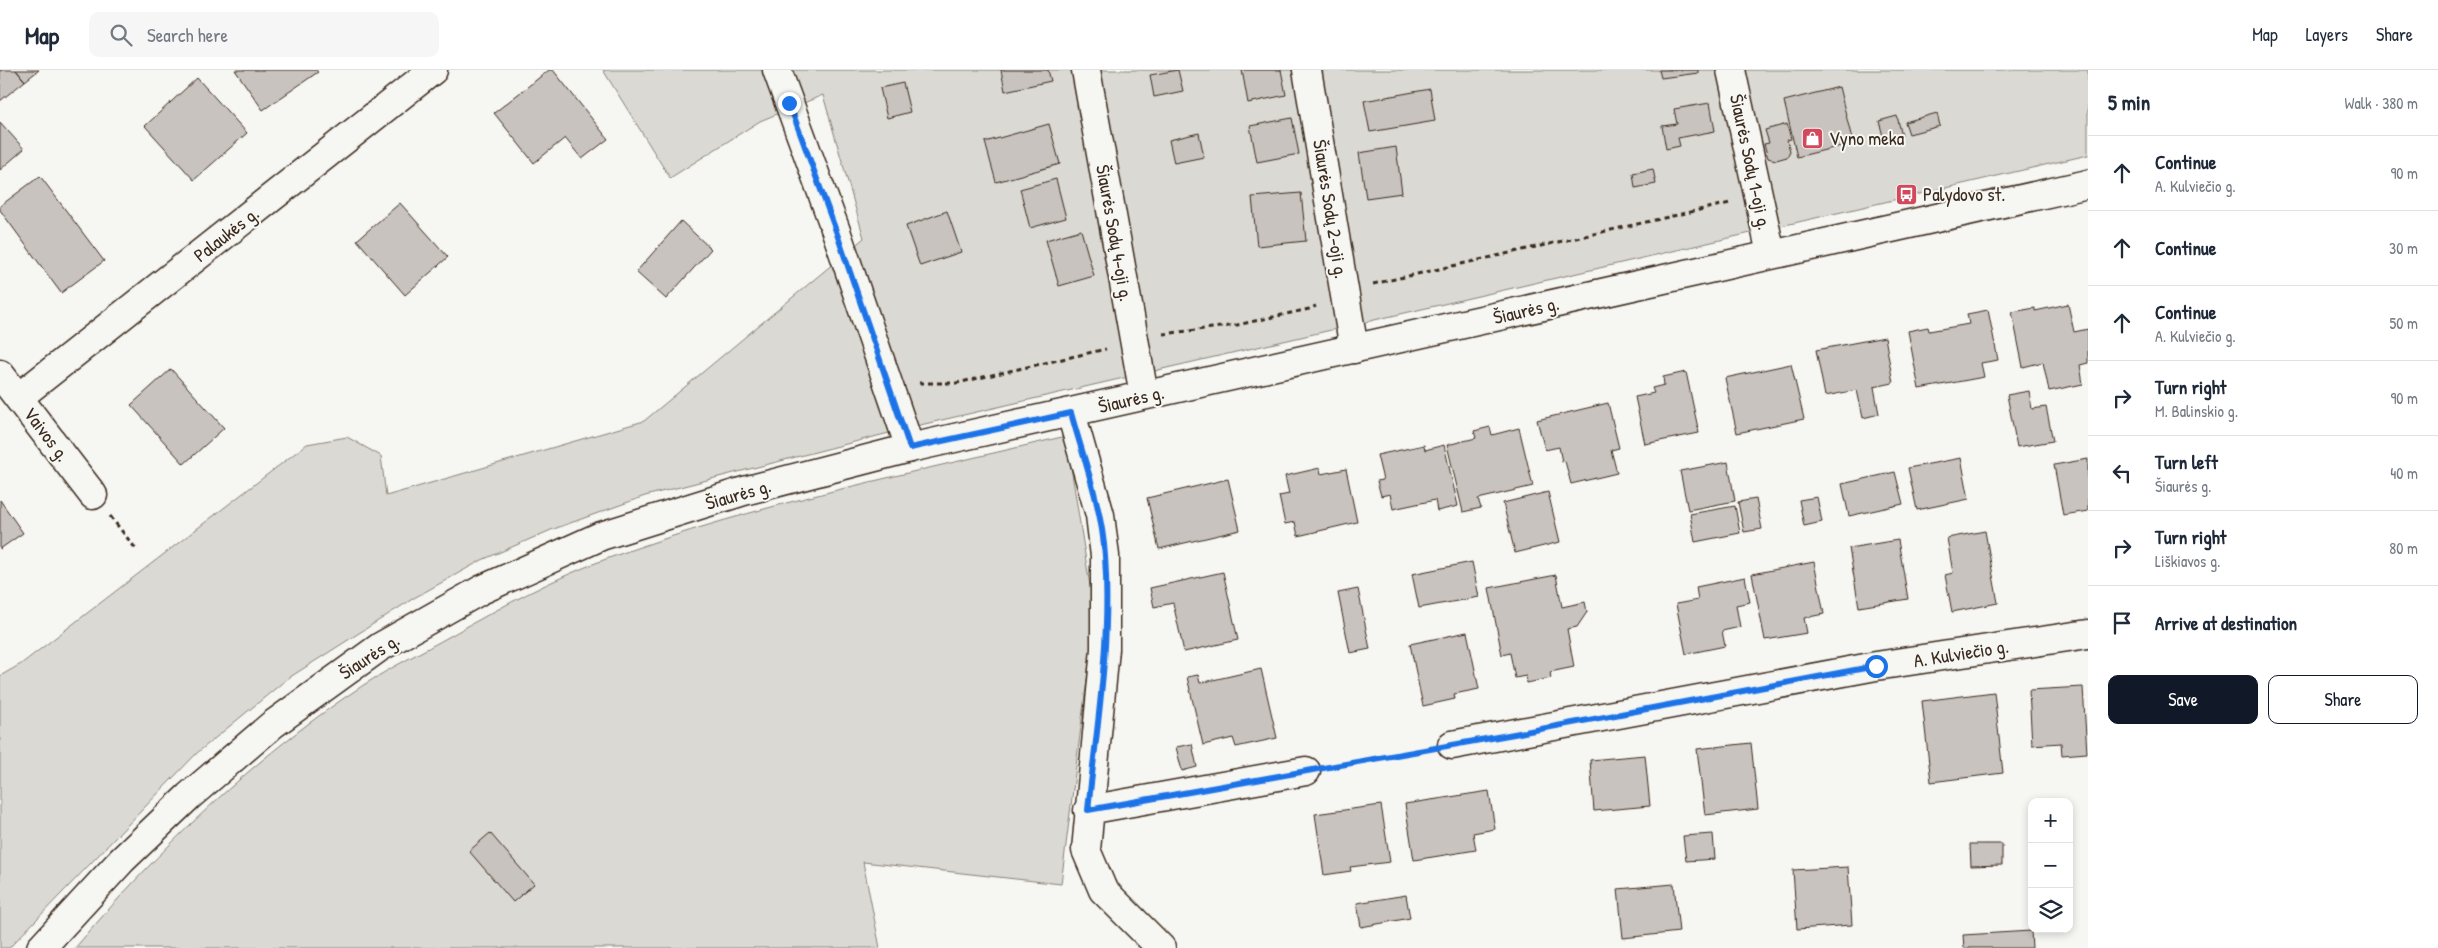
<!DOCTYPE html>
<meta charset="utf-8">
<style>
body{margin:0;font-family:"Patrick Hand",sans-serif;background:#f6f6f7;color:#1f2937}
.controls{position:absolute;right:15px;bottom:15px;display:grid;overflow:hidden;border-radius:10px;box-shadow:0 2px 8px #0003}
.controls button{width:45px;height:45px;display:grid;place-items:center;padding:0;border:0;border-bottom:1px solid #e0e1e3;background:#fff;color:#1f2937;font:25px sans-serif}
.stop{position:absolute;width:15px;height:15px;margin:-11px;border:4px solid #1a73e8;border-radius:50%;background:#fff}
.stop.end{background:#1a73e8;border-color:#fff;box-shadow:0 1px 5px #0008}
.list{margin:0;padding:0;list-style:none}
h2{display:flex;justify-content:space-between;align-items:center;height:65px;margin:0;padding:0 20px;font-size:21px}
h2 small{font-size:16px;font-weight:400;color:#747a83}
.list li{display:grid;grid-template-columns:32px 1fr auto;gap:15px;align-items:center;box-sizing:border-box;height:75px;padding:0 20px;border-top:1px solid #e0e1e3}
.list b{display:block;font-size:19px;white-space:nowrap}
.list p{margin:0;font-size:16px;white-space:nowrap;color:#747a83}
.list em{font-size:16px;font-style:normal;color:#747a83}
.actions{display:flex;gap:10px;padding:15px 20px}
.actions a{flex:1;padding:11px 0;border:1px solid #111827;border-radius:10px;text-align:center;font-size:18px;color:#111827}
.actions .main{background:#111827;color:#fff}
.icon{flex:none;width:28px;height:28px;fill:none;stroke:currentColor;stroke-width:2;stroke-linecap:round;stroke-linejoin:round}
.map{position:relative;flex:none;width:2088px;height:878px;overflow:hidden}
header{display:flex;align-items:center;gap:30px;box-sizing:border-box;height:70px;padding:0 25px;background:#fff;border-bottom:1px solid #e0e1e3}
header strong{font-size:24px}
nav{display:flex;gap:28px;margin-inline-start:auto;font-size:18px}
.search{width:350px;height:45px;background:#f6f6f7;display:flex;align-items:center;gap:12px;box-sizing:border-box;padding:0 18px;border-radius:10px;color:#747a83;font-size:19px}
main{display:flex}
aside{flex:1;background:#fff}
.map>svg:first-child{display:block}
</style>
<header>
<strong>Map</strong>
<div class="search"><svg class="icon" aria-label="search" viewBox="0 0 24 24"><circle cx="10" cy="10" r="6"/><path d="M15 15l6 6"/></svg>Search here</div>
<nav><a>Map</a><a>Layers</a><a>Share</a></nav>
</header>
<main>
<div class="map">
<svg width="2088" height="878" viewBox="0 0 2088 878">
<rect width="100%" height="100%" fill="#f6f6f2"/>
<filter id="ink" filterUnits="userSpaceOnUse"><feTurbulence type="fractalNoise" baseFrequency=".02" numOctaves="2"/><feDisplacementMap in="SourceGraphic" scale="10" xChannelSelector="R" yChannelSelector="G"/><feConvolveMatrix kernelMatrix="1 2 1 2 8 2 1 2 1" color-interpolation-filters="sRGB"/></filter>
<g filter="url(#ink)">
<path fill="#dad9d3" stroke="#8a8278" d="M603 0H2088V85L916 356 645 426 551 460 482 490 414 528 287 609 197 683 9 878H0V606L21 594 307 374 347 367 381 386 386 426 644 351 864 168 823 25 760 51 670 108Z
M1066 366 1095 547 1061 814 863 792 880 878H75C159 779 254 687 362 616 391 597 422 582 452 565 501 537 552 509 606 489 755 434 912 403 1066 366Z"/>
<path fill="#c8c3be" stroke="#3b2a1e" d="M0 0H16L25 11 0 31Z
M16 0H39L25 11Z
M235 0H316L318 2 263 40Z
M549 0H553L608 69 582 89 565 68 534 93 494 43Z
M1001 0H1048L1051 11 1005 21Z
M1178 0 1183 21 1154 27 1150 5Z
M1242 0H1281L1286 25 1248 33Z
M1659 0H1698V3L1661 8Z
M197 8 247 63 194 110 145 56Z
M903 13 910 42 887 48 880 18Z
M1839 17 1853 73 1797 87 1784 31Z
M1430 19 1435 51 1370 62 1364 31Z
M1710 33 1715 61 1678 68 1680 76 1666 79 1662 56 1677 54 1674 39Z
M1937 43 1940 56 1909 64 1905 52Z
M1897 46 1902 66 1884 70 1879 51Z
M1292 48 1299 84 1257 92 1250 56Z
M0 52 24 79 0 100Z
M1049 54 1060 94 996 112 985 72Z
M1787 54 1791 69 1787 70 1790 81 1787 87 1776 90 1768 88 1764 74 1769 73 1765 60Z
M1199 63 1204 87 1174 93 1169 70Z
M1396 77 1402 123 1366 128 1359 83Z
M1653 99 1656 114 1635 118 1633 103Z
M40 106 104 191 61 223 0 140V136Z
M1056 109 1066 148 1030 158 1020 119Z
M1301 123 1306 171 1257 176 1252 127Z
M400 133 448 187 405 225 357 170Z
M947 141 961 182 920 196 906 156Z
M681 151 711 179 666 229 636 202Z
M1081 160 1094 206 1059 216 1046 170Z
M2068 234 2074 262 2088 259V293L2080 295 2083 314 2049 321 2043 292 2023 297 2012 242 2035 238V241Z
M1988 240 1998 290 1981 293 1984 307 1919 319 1908 261 1928 257 1929 261 1969 254 1967 244Z
M1885 267 1893 313 1874 317 1879 344 1863 348 1857 320 1825 326 1816 280Z
M1791 294 1804 349 1737 363 1725 308Z
M171 299 224 358 184 394 131 335Z
M1686 302 1699 363 1645 374 1635 327 1654 323 1652 318 1664 315 1663 307Z
M2029 321 2032 339 2046 337 2053 371 2017 377 2007 325Z
M1608 333 1619 378 1611 380 1617 403 1571 414 1565 391 1562 392 1559 377 1545 380 1537 350Z
M1490 357 1492 365 1519 358 1533 416 1478 429 1481 438 1463 442 1447 375 1476 368 1474 361Z
M1424 375 1425 380 1444 375 1458 436 1437 441 1435 430 1393 439 1390 424 1381 426 1377 411 1383 410 1377 385Z
M1961 388 1969 429 1917 440 1908 398Z
M2088 389V441L2063 445 2054 395Z
M1728 392 1735 431 1688 440 1680 401Z
M1320 398 1321 404 1346 399 1357 452 1298 466 1295 452 1285 454 1279 426 1289 424 1285 406Z
M1895 402 1903 434 1849 446 1842 414Z
M1228 409 1240 460 1159 479 1147 428Z
M1548 422 1560 472 1515 483 1503 433Z
M1817 427 1822 452 1804 456 1799 430Z
M1756 429 1762 459 1744 462 1738 432Z
M0 430 23 463 0 479Z
M1735 436 1740 463 1695 472 1690 444Z
M1985 461 1998 533 1952 542 1945 505 1953 503 1947 468Z
M1898 470 1908 529 1859 537 1849 478Z
M1472 492 1479 527 1419 538 1412 504Z
M1814 492 1824 544 1804 548 1807 563 1765 570 1752 504Z
M1223 502 1238 570 1184 582 1173 533 1154 537 1150 518Z
M1556 505 1562 537 1585 532 1587 542 1577 557 1567 559 1574 597 1550 602 1551 608 1527 613 1526 606 1515 608 1510 583 1502 585 1489 518Z
M1745 507 1750 532 1736 535 1740 557 1722 561 1725 576 1686 584 1676 534 1698 530 1696 517Z
M1358 519 1370 579 1350 583 1338 523Z
M1467 562 1479 619 1454 624 1455 629 1423 636 1410 574Z
M1261 599 1277 668 1236 677 1233 668 1203 675 1187 607 1198 605 1200 613Z
M2083 617 2087 683 2062 685 2061 673 2032 675 2029 620Z
M1994 622 2003 703 1931 712 1922 631Z
M1751 673 1758 739 1705 745 1697 679Z
M1192 674 1197 697 1182 701 1176 677Z
M1645 685 1650 736 1594 741 1590 690Z
M1489 721 1495 759 1473 763 1476 780 1414 790 1405 734Z
M1381 735 1390 792 1350 797 1351 801 1324 805 1315 744Z
M490 763 534 814 513 832 469 781Z
M1713 764 1715 789 1686 791 1683 766Z
M1970 774H2002V795L1971 796Z
M1848 797 1852 855 1797 859 1793 800Z
M1674 814 1679 862 1623 868 1618 819Z
M1406 825 1410 848 1361 857 1357 833Z
M2031 861 2032 878H1964L1963 865Z"/>
<g fill="none" stroke-linecap="round" stroke-linejoin="round">
<defs>
<path id="street" d="M777 0 836 161 910 378
M1086 0 1144 325
M1307 0 1354 279
M1731 0 1771 184
M0 304 93 425
M19 327 433 0
M1071 343 1100 445 1105 486V579L1086 780 1103 820 1161 878
M1452 675 1876 596 2088 564
M1088 740 1306 701"/>
<path id="secondary" d="M41 878 122 790 189 726 272 655 380 577 481 520 601 466 744 421 910 378 2088 114"/>
</defs>
<use href="#street" stroke="#3b2a1e" stroke-width="31"/>
<use href="#secondary" stroke="#3b2a1e" stroke-width="31"/>
<path stroke="#3b2a1e" stroke-width="3" stroke-dasharray="5 4" stroke-linecap="butt" d="M1373 214 1730 133
M1163 264 1237 255 1309 239 1316 236
M919 313H957L1106 279
M110 446 136 479
M1334 696 1424 680"/>
<use href="#street" stroke="#f6f6f2" stroke-width="28"/>
<use href="#secondary" stroke="#f6f6f2" stroke-width="28"/>
</g>
</g>
<g fill="none" stroke-linecap="round" stroke-linejoin="round" filter="url(#ink)">
<path stroke="#1a73e8" stroke-width="6" d="M789 33 836 161 910 378 1071 343C1084 390 1102 437 1105 486 1111 571 1097 656 1088 740L1514 664 1876 596"/>
</g>
<defs>
<symbol id="shop-square" viewBox="-11 -11 22 22"><rect x="-9" y="-9" width="18" height="18" rx="4" fill="#d1495b" stroke="#f6f6f2"/><path d="M-5-2.5h2.3a2.7 3.5 0 0 1 5.4 0H5L5.5 6h-11ZM-1.5-2.5h3a1.5 2.3 0 0 0-3 0Z" fill="#fff"/></symbol>
<symbol id="bus-square" viewBox="-11 -11 22 22"><rect x="-9" y="-9" width="18" height="18" rx="4" fill="#d1495b" stroke="#f6f6f2"/><path d="M-5-6H5V4H4V6H2V4H-2V6H-4V4H-5ZM-3.5-4V0h7V-4ZM-3.5 1.2v1.5H-2V1.2ZM2 1.2v1.5H3.5V1.2Z" fill="#fff"/></symbol>
</defs>
<g fill-rule="evenodd">
<use href="#shop-square" x="1800" y="56" width="25" height="25"/>
<use href="#bus-square" x="1894" y="112" width="25" height="25"/>
</g>
<g text-anchor="middle" stroke-width="4" stroke-linejoin="round" paint-order="stroke">
<g font-size="19" fill="#3b2a1e" stroke="#f6f6f2" text-anchor="start">
<text x="1829" y="75">Vyno meka</text>
<text x="1923" y="131">Palydovo st.</text>
</g>
<g font-size="19" fill="#3b2a1e" stroke="#f6f6f2">
<text transform="translate(1751 92) rotate(78)" y="7">Šiaurės Sodų 1-oji g.</text>
<text transform="translate(1331 139) rotate(81)" y="7">Šiaurės Sodų 2-oji g.</text>
<text transform="translate(1115 163) rotate(80)" y="7">Šiaurės Sodų 4-oji g.</text>
<text transform="translate(226 164) rotate(-38)" y="7">Palaukės g.</text>
<text transform="translate(1526 240) rotate(-13)" y="7">Šiaurės g.</text>
<text transform="translate(1131 329) rotate(-13)" y="7">Šiaurės g.</text>
<text transform="translate(47 364) rotate(53)" y="7">Vaivos g.</text>
<text transform="translate(738 424) rotate(-16)" y="7">Šiaurės g.</text>
<text transform="translate(1961 583) rotate(-9)" y="7">A. Kulviečio g.</text>
<text transform="translate(369 586) rotate(-33)" y="7">Šiaurės g.</text>
</g>
</g>
</svg>
<div class="controls">
<button>+</button>
<button>−</button>
<button><svg class="icon" aria-label="layers" viewBox="0 0 24 24"><path d="M12 4l9 5-9 5-9-5zM3 14l9 5 9-5"/></svg></button>
</div>
<div class="stop" style="left:1876px;top:596px"></div>
<div class="stop end" style="left:789px;top:33px"></div>
</div>
<aside>
<h2>5 min<small>Walk · 380 m</small></h2>
<ul class="list">
<li><svg class="icon" aria-label="ahead" viewBox="0 0 24 24"><path d="M12 20V5M6 11l6-6 6 6"/></svg><div><b>Continue</b><p>A. Kulviečio g.</p></div><em>90 m</em></li>
<li><svg class="icon" aria-label="ahead" viewBox="0 0 24 24"><path d="M12 20V5M6 11l6-6 6 6"/></svg><div><b>Continue</b></div><em>30 m</em></li>
<li><svg class="icon" aria-label="ahead" viewBox="0 0 24 24"><path d="M12 20V5M6 11l6-6 6 6"/></svg><div><b>Continue</b><p>A. Kulviečio g.</p></div><em>50 m</em></li>
<li><svg class="icon" aria-label="right" viewBox="0 0 24 24"><path d="M7 20v-9h11M14 6l5 5-5 5"/></svg><div><b>Turn right</b><p>M. Balinskio g.</p></div><em>90 m</em></li>
<li><svg class="icon" aria-label="left" viewBox="0 0 24 24"><path d="M17 20v-9H6M10 6l-5 5 5 5"/></svg><div><b>Turn left</b><p>Šiaurės g.</p></div><em>40 m</em></li>
<li><svg class="icon" aria-label="right" viewBox="0 0 24 24"><path d="M7 20v-9h11M14 6l5 5-5 5"/></svg><div><b>Turn right</b><p>Liškiavos g.</p></div><em>80 m</em></li>
<li><svg class="icon" aria-label="arrive" viewBox="0 0 24 24"><path d="M6 21V4h12l-3 4 3 4H6"/></svg><div><b>Arrive at destination</b></div></li>
</ul>
<div class="actions"><a class="main">Save</a><a>Share</a></div>
</aside>
</main>
